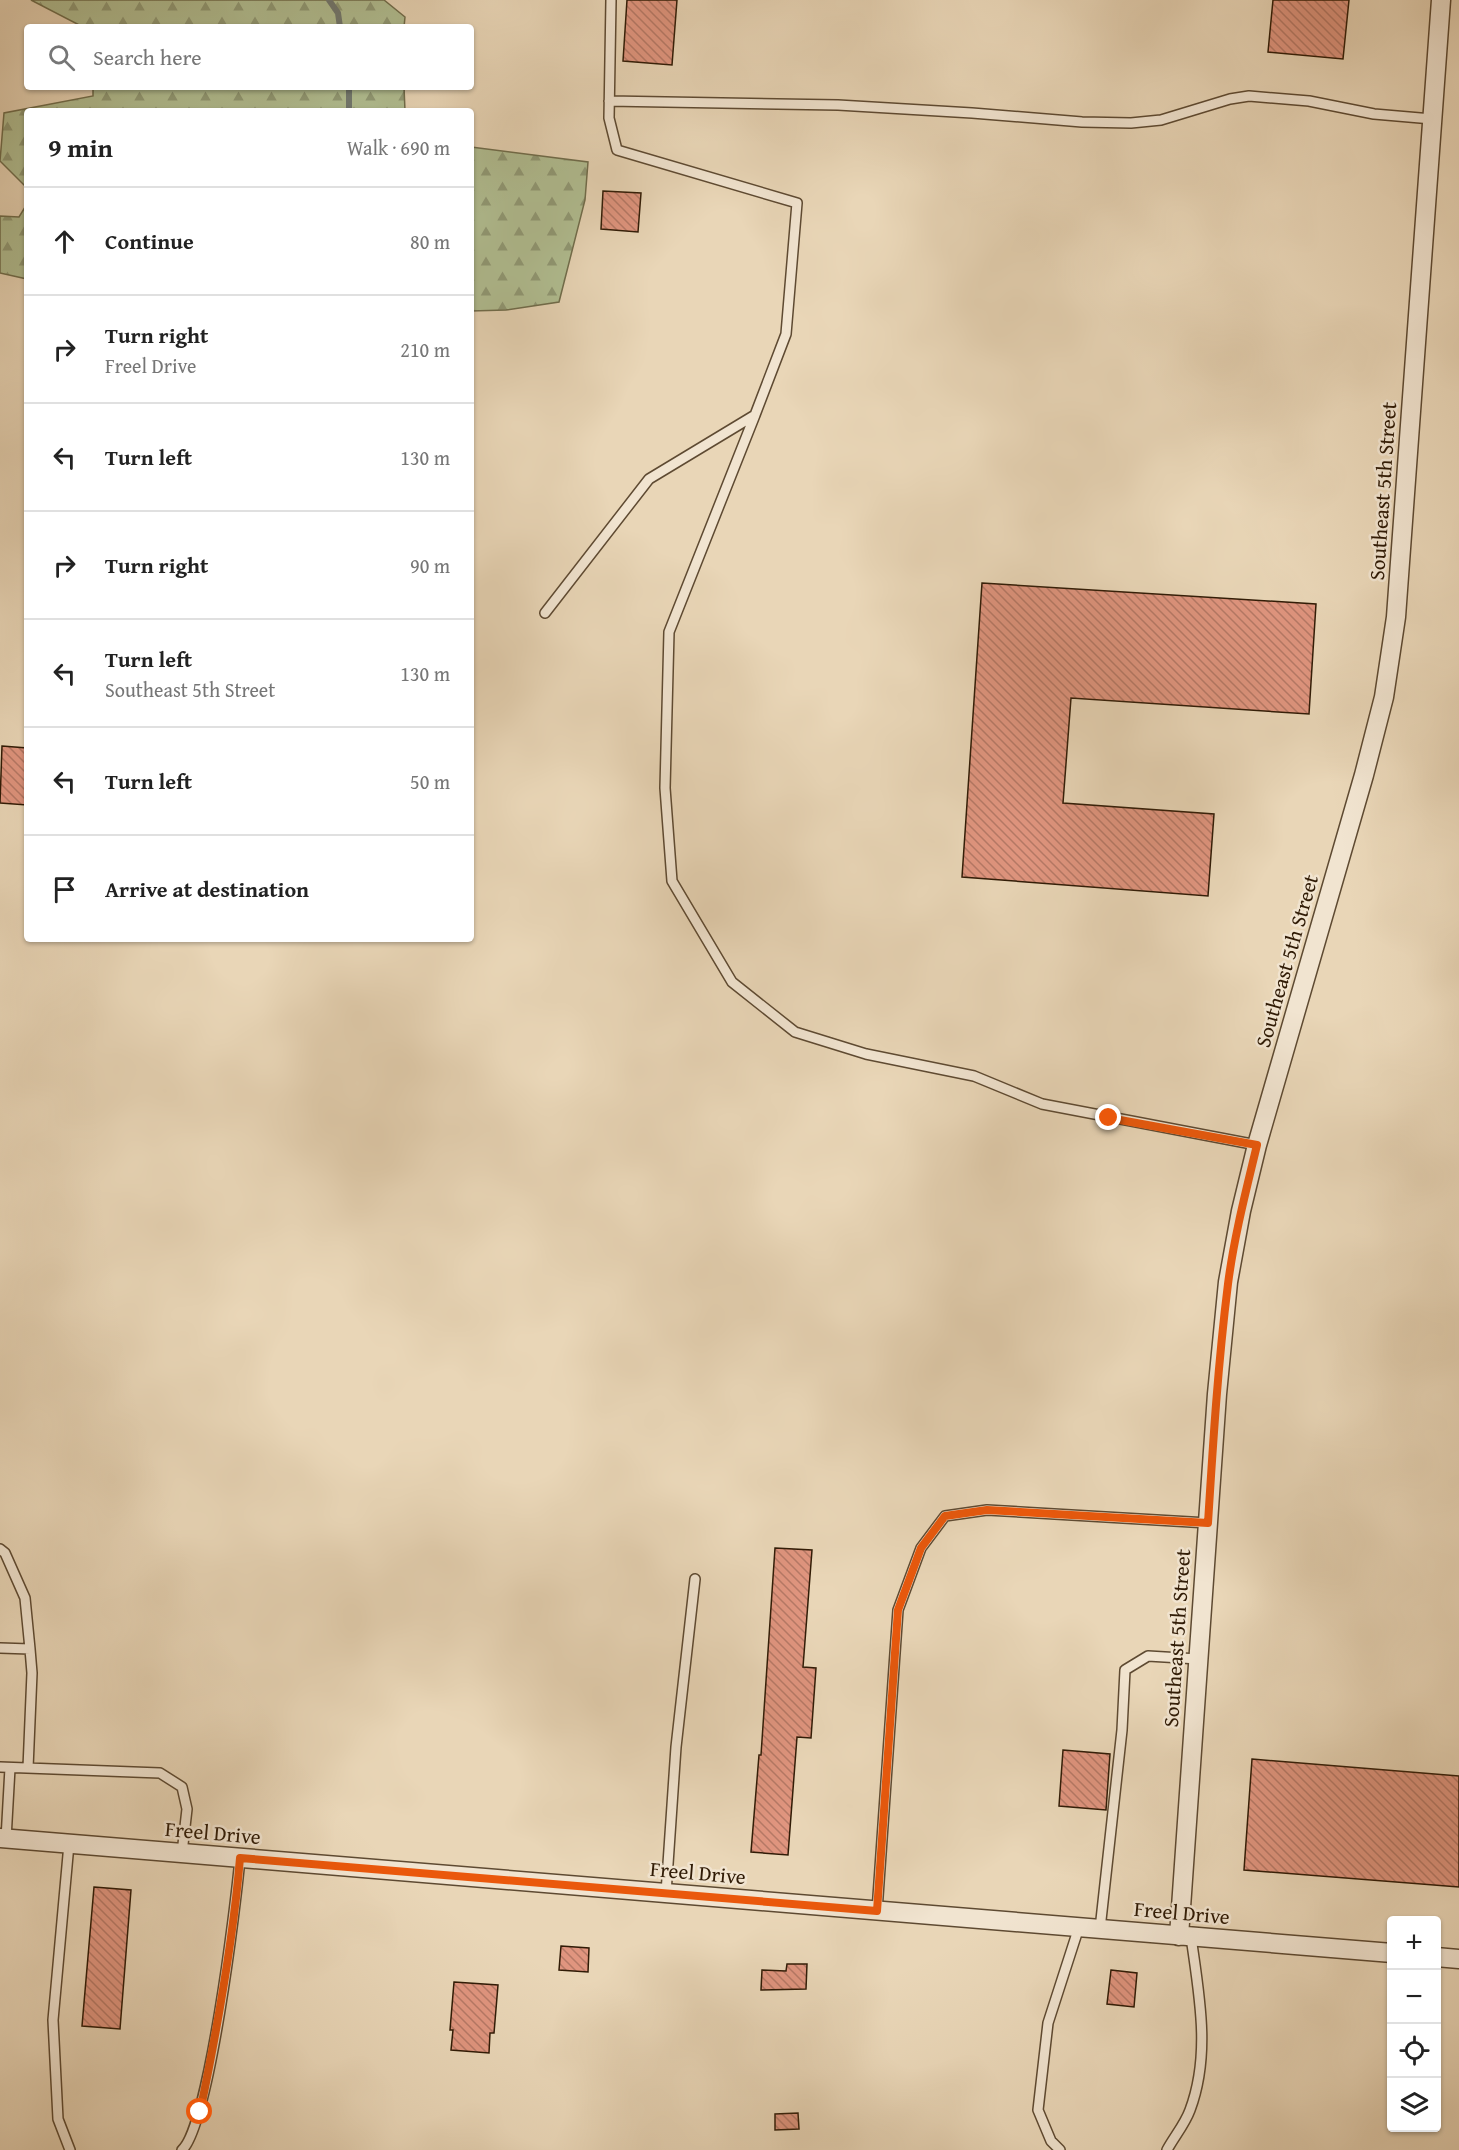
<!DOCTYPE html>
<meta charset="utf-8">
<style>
body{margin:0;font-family:"Gentium Book Plus",serif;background:#f2f2f2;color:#222}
.controls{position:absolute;right:18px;bottom:18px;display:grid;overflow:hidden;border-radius:6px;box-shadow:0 2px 4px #0004}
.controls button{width:54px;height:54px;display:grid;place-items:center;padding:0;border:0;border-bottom:2px solid #e0e0e0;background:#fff;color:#222;font:30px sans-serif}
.stop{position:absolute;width:18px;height:18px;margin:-14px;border:4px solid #ea580c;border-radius:50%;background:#fff}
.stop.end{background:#ea580c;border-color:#fff;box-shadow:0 2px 6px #0008}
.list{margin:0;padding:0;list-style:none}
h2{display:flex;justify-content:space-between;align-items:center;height:78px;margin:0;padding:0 24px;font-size:26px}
h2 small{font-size:20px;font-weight:400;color:#767676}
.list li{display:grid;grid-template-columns:39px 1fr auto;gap:18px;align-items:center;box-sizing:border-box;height:108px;padding:0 24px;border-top:2px solid #e0e0e0}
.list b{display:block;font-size:22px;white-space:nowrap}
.list p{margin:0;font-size:20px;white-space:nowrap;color:#767676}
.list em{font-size:20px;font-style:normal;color:#767676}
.icon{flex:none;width:33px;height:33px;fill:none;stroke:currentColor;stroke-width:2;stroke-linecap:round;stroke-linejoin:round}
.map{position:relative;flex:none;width:1459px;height:2150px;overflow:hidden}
.search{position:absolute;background:#fff;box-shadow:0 2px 4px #0004;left:24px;top:24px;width:450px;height:66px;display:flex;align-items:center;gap:15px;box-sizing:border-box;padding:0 21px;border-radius:6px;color:#767676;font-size:22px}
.panel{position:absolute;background:#fff;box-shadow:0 2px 4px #0004;left:24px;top:108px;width:450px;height:834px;border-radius:6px}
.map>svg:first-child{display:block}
</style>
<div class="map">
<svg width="1459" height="2150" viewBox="0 0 1459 2150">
<defs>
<pattern id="forest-firs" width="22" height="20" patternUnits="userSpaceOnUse" patternTransform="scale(1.5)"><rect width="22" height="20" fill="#b1bf93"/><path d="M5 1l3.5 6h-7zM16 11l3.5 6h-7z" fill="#909a76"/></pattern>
<pattern id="building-back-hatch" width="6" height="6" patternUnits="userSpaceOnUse" patternTransform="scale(1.5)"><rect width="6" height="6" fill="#e0957f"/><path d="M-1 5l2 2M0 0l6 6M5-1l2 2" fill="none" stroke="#b67966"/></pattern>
</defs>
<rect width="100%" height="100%" fill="#e9d6b7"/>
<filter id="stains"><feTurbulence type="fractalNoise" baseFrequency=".00333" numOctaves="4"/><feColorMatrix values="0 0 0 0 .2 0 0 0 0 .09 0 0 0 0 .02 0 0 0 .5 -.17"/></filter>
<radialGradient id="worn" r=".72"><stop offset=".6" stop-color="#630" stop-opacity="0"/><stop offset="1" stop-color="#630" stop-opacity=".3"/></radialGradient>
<path fill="url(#forest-firs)" stroke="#706d4c" stroke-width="1.5" d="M31 0H384L405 17 404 27H83Z
M93 87H404L405 111H27V188L0 161 4 113 93 96Z
M471 147 588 162 585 200 559 302 506 310 471 311Z
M27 204V279L0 273V216L19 217Z"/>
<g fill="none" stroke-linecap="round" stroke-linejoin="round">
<path stroke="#717971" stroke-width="6" d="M329 0 338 13 340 27
M349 87V111"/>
</g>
<path fill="url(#building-back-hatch)" stroke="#301b06" stroke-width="1.5" d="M627 0H677L672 65 623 61Z
M1273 0H1349L1343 59 1268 52Z
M603 191 641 193 638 232 601 229Z
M982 583 1316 604 1309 714 1071 698 1063 803 1214 814 1208 896 962 877Z
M2 746 27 748V805L0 803Z
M775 1548 812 1550 803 1667 816 1668 811 1738 797 1737 788 1855 751 1852 759 1755H761Z
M1063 1750 1110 1754 1106 1810 1059 1806Z
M1252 1759 1459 1776V1887L1244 1870Z
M94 1887 131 1890 120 2029 82 2026Z
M561 1946 589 1948 588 1972 559 1970Z
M787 1964H807L806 1989 761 1990 762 1970 786 1971Z
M1111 1970 1137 1973 1134 2007 1107 2004Z
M454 1982 498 1985 494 2033H490L489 2053 451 2050 453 2030H450Z
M798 2113 799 2129 775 2130V2114Z"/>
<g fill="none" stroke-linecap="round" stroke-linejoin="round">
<defs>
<path id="service" d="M609 101 838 105 972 113 1082 122 1131 123 1161 120 1230 99 1249 96 1309 101 1374 114 1432 119
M755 415 669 632 665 788 672 881 732 982 795 1032 866 1054 974 1076 1042 1104 1257 1145
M545 613 649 479 755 415 786 334 797 203 617 150 609 118 611 0
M0 1549 5 1553 25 1598 30 1649
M0 1648 30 1649 32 1673 28 1768
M0 1767 160 1773 182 1787 187 1809 182 1853
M6 1839 10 1768
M69 1844 53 2020 58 2119 70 2150
M666 1893 676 1747 695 1579
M877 1911 898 1610 921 1548 945 1516 987 1510 1208 1523
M1100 1929 1122 1730 1125 1670 1148 1656 1198 1659
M182 2150C209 2126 236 1904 240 1858
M1060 2150 1051 2141 1038 2110 1048 2023 1079 1927
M1167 2150C1174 2137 1185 2124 1190 2110 1211 2054 1199 1994 1191 1937"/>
<path id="minor" d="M0 1838 1392 1953
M1179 1936 1217 1394 1228 1282 1241 1211 1257 1145 1364 775 1384 697 1396 617 1441 0
M1436 1957 1459 1959"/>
</defs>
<use href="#service" stroke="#5e4a32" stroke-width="12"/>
<use href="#minor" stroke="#5e4a32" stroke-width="21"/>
<use href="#service" stroke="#f1e4d0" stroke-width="9"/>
<use href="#minor" stroke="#f1e4d0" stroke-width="18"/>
</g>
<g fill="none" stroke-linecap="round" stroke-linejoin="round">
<path stroke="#ea580c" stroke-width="8" d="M200 2112C217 2030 233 1942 240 1858L877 1911 898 1610 921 1548 945 1516 987 1510 1208 1523C1213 1443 1218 1363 1228 1284 1234 1237 1246 1191 1257 1145L1109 1118"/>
</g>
<g text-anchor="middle" stroke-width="5" stroke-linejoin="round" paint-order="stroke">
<g font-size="21" fill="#301b06" stroke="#f1e4d0">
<text transform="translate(1383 491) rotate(-86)" y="7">Southeast 5th Street</text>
<text transform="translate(1287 961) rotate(-74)" y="7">Southeast 5th Street</text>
<text transform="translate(1177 1638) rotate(-86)" y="7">Southeast 5th Street</text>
<text transform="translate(213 1833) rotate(5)" y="7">Freel Drive</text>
<text transform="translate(698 1873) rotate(5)" y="7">Freel Drive</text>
<text transform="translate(1182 1913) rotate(5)" y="7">Freel Drive</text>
</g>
</g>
<rect width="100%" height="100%" filter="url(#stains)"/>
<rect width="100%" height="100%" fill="url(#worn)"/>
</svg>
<div class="controls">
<button>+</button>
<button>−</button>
<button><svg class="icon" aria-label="locate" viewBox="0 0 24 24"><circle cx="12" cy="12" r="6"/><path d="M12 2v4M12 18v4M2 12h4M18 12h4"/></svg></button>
<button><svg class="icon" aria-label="layers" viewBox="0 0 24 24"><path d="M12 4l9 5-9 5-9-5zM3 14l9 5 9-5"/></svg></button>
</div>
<div class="stop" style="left:200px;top:2112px"></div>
<div class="stop end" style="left:1109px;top:1118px"></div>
<div class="search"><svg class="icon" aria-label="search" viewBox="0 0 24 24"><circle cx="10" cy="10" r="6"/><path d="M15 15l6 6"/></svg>Search here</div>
<section class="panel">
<h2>9 min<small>Walk · 690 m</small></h2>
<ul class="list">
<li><svg class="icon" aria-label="ahead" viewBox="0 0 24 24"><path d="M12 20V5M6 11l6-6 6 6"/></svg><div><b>Continue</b></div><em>80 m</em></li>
<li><svg class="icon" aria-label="right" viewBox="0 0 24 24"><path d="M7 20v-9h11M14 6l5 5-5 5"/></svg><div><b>Turn right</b><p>Freel Drive</p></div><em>210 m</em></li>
<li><svg class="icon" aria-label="left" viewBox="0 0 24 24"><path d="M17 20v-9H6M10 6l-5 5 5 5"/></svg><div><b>Turn left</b></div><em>130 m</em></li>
<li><svg class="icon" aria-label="right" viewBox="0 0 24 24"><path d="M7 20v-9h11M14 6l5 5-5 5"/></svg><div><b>Turn right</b></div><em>90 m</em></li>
<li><svg class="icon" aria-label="left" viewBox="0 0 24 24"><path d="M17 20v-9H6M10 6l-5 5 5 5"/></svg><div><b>Turn left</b><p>Southeast 5th Street</p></div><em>130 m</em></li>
<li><svg class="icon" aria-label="left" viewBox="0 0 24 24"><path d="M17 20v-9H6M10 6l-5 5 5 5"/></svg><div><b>Turn left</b></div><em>50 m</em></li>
<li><svg class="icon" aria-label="arrive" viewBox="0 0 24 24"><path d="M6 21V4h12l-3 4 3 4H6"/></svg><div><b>Arrive at destination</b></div></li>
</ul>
</section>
</div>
